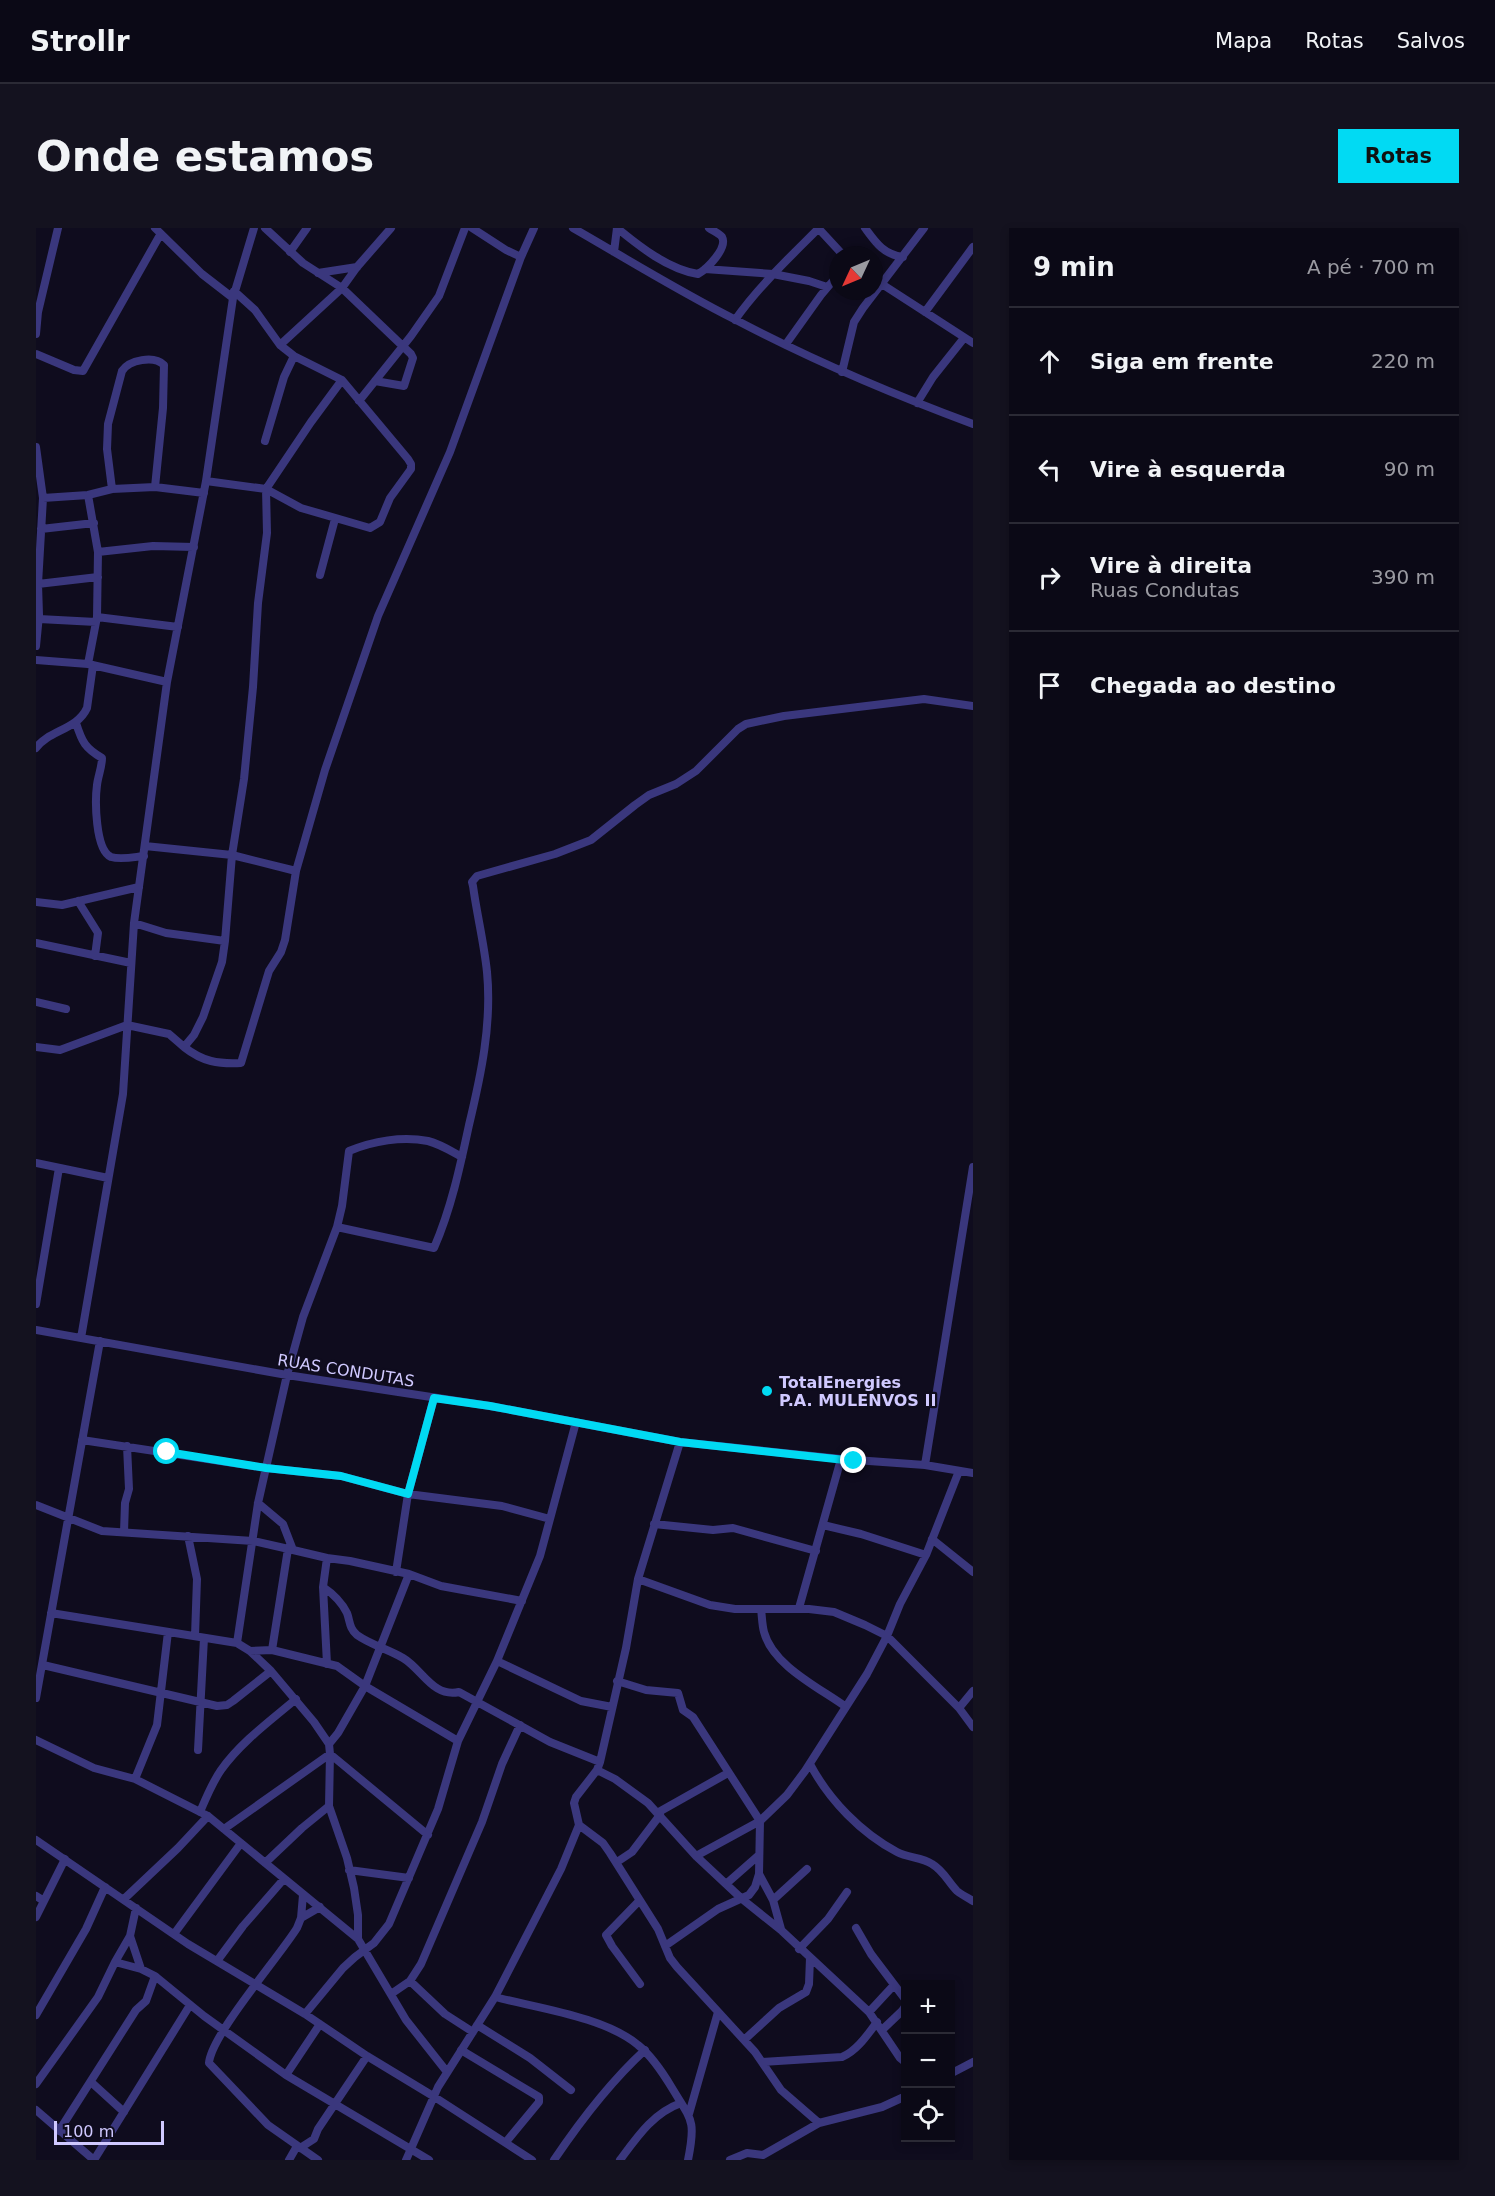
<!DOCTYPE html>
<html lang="pt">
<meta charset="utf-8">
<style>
body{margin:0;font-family:"DejaVu Sans",sans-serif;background:#14121f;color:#f1f3f6}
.controls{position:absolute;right:18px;bottom:18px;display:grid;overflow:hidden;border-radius:0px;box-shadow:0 3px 9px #0003}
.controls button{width:54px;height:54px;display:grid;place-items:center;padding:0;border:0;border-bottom:2px solid #2b2a35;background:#0b0916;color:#f1f3f6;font:30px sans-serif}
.compass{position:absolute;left:793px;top:18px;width:54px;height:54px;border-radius:50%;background:#0b0916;box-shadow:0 3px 9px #0003;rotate:226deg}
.scale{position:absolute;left:18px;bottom:15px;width:110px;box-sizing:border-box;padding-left:6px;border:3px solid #d0c9ff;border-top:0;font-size:16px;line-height:21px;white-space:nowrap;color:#d0c9ff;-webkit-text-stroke:4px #0f0c1e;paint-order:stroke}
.stop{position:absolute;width:18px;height:18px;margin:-14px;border:4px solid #01daf3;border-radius:50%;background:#fff}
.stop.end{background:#01daf3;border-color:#fff;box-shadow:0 2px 6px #0008}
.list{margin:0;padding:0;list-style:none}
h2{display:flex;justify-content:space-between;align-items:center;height:78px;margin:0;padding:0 24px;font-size:26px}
h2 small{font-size:20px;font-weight:400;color:#9a9aa1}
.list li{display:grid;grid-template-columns:39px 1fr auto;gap:18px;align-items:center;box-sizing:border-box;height:108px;padding:0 24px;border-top:2px solid #2b2a35}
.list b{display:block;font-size:22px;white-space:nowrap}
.list p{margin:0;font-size:20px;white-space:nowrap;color:#9a9aa1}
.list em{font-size:20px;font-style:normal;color:#9a9aa1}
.icon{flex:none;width:33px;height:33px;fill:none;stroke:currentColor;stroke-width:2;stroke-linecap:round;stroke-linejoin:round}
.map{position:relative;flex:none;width:937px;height:1932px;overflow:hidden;border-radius:0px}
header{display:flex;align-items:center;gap:36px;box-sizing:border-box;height:84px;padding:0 30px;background:#0b0916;border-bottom:2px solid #2b2a35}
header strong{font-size:28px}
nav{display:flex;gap:33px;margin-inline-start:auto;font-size:21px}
.intro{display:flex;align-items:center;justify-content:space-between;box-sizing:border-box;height:144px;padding:0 36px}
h1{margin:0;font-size:42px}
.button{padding:15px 27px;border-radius:0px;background:#01daf3;color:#111;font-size:21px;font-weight:700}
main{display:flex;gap:36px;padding:0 36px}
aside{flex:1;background:#0b0916;border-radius:0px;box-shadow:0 3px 9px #0003}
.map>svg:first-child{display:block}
</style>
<header>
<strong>Strollr</strong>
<nav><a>Mapa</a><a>Rotas</a><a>Salvos</a></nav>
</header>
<div class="intro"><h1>Onde estamos</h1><a class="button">Rotas</a></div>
<main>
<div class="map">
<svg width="937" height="1932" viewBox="0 0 937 1932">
<rect width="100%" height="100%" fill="#0f0c1e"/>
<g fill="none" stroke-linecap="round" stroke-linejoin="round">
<path stroke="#3a377d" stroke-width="8" d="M119 0 166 46 197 70
M229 0 267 35 306 60 375 126 377 130 368 158 339 153
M436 0 470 22 485 29
M537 0C591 31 644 64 700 92 776 132 856 166 937 196
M581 0C604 19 632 41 662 46 671 41 692 20 686 9 683 5 677 3 673 0
M829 0C840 15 847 26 867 29
M783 1 807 27
M254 24 271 0
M578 24 581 0
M669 41 737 46 773 53 791 59
M282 45 321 39
M838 51 937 115
M889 84 937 19
M699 92C722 59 755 28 783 0
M0 106 2 84 22 0
M750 116 785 67 802 47
M244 117 306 60 321 39 355 0
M0 126 38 142 47 143 124 7
M806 144 818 94 827 80 888 0
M306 152 275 194 230 261 231 305 222 375 217 459 208 551 196 627 189 713 186 734 167 789 158 807 148 819C167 834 182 836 205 835L233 743 245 724 249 712 260 643 289 542 342 388 414 224 485 29 498 0
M323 173 375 108 403 68 429 0
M881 175 897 149 928 110
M229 213 248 149 258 128
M0 219 7 270 2 356 3 387 0 418
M170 253 230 261 265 280 334 300 344 294 354 270 375 241V236L372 231 306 152 258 128 244 117 219 82 198 63
M76 261 71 221 72 196 86 143C93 132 118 127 128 137L127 180 119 259
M7 270 52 267 76 261 119 259 168 265
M5 301 58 295
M62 324 117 318 158 319
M284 347 299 291
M2 356 62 349
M61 389 142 399
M3 391 60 394
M0 432 52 436 131 454
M52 436 61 389 62 324 52 267
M40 495C46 514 49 520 66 530 66 539 62 548 61 557 59 572 59 622 75 629 85 632 98 629 108 628
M0 520C13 502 41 502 51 480L57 437
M109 618 196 627 260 643
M42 673 62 705 59 728
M0 674 26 677 103 659
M98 695 130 705 189 713
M0 715 95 735
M0 774 30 781
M0 819 24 822 91 797 133 806 148 819
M0 935 72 950
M301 999 306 978 313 923C337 913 366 908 392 913 404 916 415 923 426 929
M0 1076 23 940
M0 1102 251 1147 454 1178 644 1214 805 1231 889 1237 937 1245
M45 1110 87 866 98 695 131 454 170 253 197 70 218 0
M46 1212 230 1240 305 1248 372 1266 466 1278 514 1291 540 1194
M889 1237 937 939
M222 1275 247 1296 257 1322 291 1330 287 1359C296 1365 306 1375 311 1385 314 1393 313 1400 321 1407 335 1417 352 1421 367 1430 386 1441 397 1470 423 1464L514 1514 564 1534
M0 1277 66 1303 217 1313 257 1322
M618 1296 677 1302 697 1300 780 1323
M787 1297 825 1306 890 1327
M88 1304 89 1275 93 1261 91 1218
M152 1308 161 1351 159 1408
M896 1311 937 1344
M291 1330 314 1333 373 1346 405 1358 486 1373
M360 1344 372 1266 398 1170
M602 1351 674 1377 699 1381H773L798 1384 829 1397 851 1408 923 1480 937 1499
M287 1359 291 1436
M763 1380 805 1231
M725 1381C726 1388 726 1397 728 1404 737 1438 784 1460 810 1479
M15 1385 201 1415
M236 1422 252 1321
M214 1423 236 1422 301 1438 329 1458 422 1513
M461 1433 545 1473 576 1479
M7 1437 181 1478 191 1477 197 1473 235 1443
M581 1453 610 1462 642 1465 647 1482 657 1489 724 1593 723 1646 737 1672 745 1701
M0 1470 64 1113
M923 1480 937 1463
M0 1512 58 1540 99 1551 172 1588 322 1711
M293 1516 302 1505 329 1458 373 1346
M162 1522 168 1410
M774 1536C793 1572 825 1605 861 1624 872 1630 886 1629 896 1636 908 1643 912 1654 921 1663 926 1667 932 1670 937 1673
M561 1542 579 1551 612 1575 660 1628 706 1671 746 1703 833 1784 864 1830 870 1835
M99 1551 121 1497 132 1404
M164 1584C170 1570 176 1555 185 1542 205 1514 234 1493 260 1471
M621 1585 692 1545
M543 1597 567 1615 574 1625 622 1701 634 1730 641 1739 719 1824 745 1862 783 1895
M188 1601 294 1526 392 1607
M0 1612 152 1716 269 1786 331 1828 397 1868 496 1932
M660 1628 724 1593 751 1567 769 1543 831 1446 851 1408 864 1376 890 1327 923 1243
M581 1634 596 1624 624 1587
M229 1635 266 1600 293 1578
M313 1642 373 1650
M690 1656 723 1627
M267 1667 265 1690 261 1700C243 1729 175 1807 173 1835L232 1897 282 1932
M0 1668 8 1673
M88 1671 142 1620 172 1588
M737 1672 771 1641
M603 1673 570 1707 576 1718 604 1756
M0 1689 29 1631
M265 1690 284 1679
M820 1700 835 1726 869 1771 870 1774
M138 1706 205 1615
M94 1708 105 1741
M629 1718 682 1681 713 1667 719 1659 723 1646
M763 1721 792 1691 811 1664
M181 1733 207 1698 247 1652
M79 1734 105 1741 119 1748 168 1788 250 1847 393 1932
M374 1753 409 1786 437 1804
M355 1766 374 1753 385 1736 446 1594 466 1536 484 1497
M459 1769C501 1780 569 1789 602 1817 616 1828 627 1845 636 1860 656 1893 660 1892 652 1932
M833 1784 858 1757
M269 1786 307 1740 319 1729 338 1715 353 1696 402 1581 422 1513 461 1433 504 1328 514 1291
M0 1787 50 1701 69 1659
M441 1797 494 1830 535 1862
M846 1802 866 1783 870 1777
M708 1812 743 1780 770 1764 773 1756 774 1730
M425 1822 503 1869V1874L470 1914
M726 1834 806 1829C821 1823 832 1806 841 1794
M411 1844 370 1792 322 1711V1687L318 1660 311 1630 293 1578 294 1526 293 1516 278 1494 235 1443 214 1423 201 1415 222 1275 251 1147 267 1089 301 999 398 1020C415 981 424 939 433 897 445 847 456 796 451 744 448 715 441 687 437 658L436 654 441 648 519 626 555 612 599 577 613 567 640 556 660 543 702 501 710 496 748 488 888 471 937 478
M914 1846 937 1834
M250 1847 284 1796
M55 1854 88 1884
M0 1856 62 1769 79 1734 94 1708 100 1680
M0 1882 58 1932 154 1777
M653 1886 682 1784
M23 1903 100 1782 110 1773 119 1748
M264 1920 278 1911 282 1901 331 1828
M253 1932 261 1918
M370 1932 402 1859 459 1769 525 1641 543 1597 538 1575 540 1569 561 1542 564 1534 590 1420 602 1351 644 1214
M518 1932C545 1892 573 1855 609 1822
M584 1932C601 1909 617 1885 645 1875
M694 1932 711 1925 727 1927 783 1895 846 1879 870 1868"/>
</g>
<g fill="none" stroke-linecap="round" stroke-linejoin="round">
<path stroke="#01daf3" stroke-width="8" d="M131 1224 230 1240 305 1248 372 1266 398 1170 454 1178 644 1214 818 1233"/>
</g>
<circle fill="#01daf3" stroke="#0f0c1e" stroke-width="2" cx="731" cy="1163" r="6"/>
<g text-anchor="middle" stroke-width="4.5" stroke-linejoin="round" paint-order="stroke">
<g font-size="16" fill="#d0c9ff" stroke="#0f0c1e">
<text transform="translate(310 1142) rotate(9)" y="6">RUAS CONDUTAS</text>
</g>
<g font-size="16" font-weight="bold" fill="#d0c9ff" stroke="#0f0c1e" text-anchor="start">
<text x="743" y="1160">TotalEnergies<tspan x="743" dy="18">P.A. MULENVOS II</tspan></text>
</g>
</g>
</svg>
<div class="controls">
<button>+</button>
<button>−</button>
<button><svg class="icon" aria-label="locate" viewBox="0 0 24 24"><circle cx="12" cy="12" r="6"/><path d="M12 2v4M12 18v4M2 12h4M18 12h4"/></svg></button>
</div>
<svg class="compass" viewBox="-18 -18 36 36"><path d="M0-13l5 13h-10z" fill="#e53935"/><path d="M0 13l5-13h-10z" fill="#9a9aa1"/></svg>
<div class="scale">100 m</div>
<div class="stop" style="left:131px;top:1224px"></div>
<div class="stop end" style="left:818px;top:1233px"></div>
</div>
<aside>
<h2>9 min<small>A pé · 700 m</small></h2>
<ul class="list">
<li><svg class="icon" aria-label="ahead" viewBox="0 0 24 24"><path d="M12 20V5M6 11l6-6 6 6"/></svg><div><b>Siga em frente</b></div><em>220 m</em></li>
<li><svg class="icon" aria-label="left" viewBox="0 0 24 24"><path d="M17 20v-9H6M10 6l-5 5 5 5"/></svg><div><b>Vire à esquerda</b></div><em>90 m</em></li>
<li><svg class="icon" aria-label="right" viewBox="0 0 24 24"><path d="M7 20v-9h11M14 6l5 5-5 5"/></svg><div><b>Vire à direita</b><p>Ruas Condutas</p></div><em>390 m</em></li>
<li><svg class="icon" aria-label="arrive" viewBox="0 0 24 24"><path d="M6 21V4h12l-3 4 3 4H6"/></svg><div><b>Chegada ao destino</b></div></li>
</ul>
</aside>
</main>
